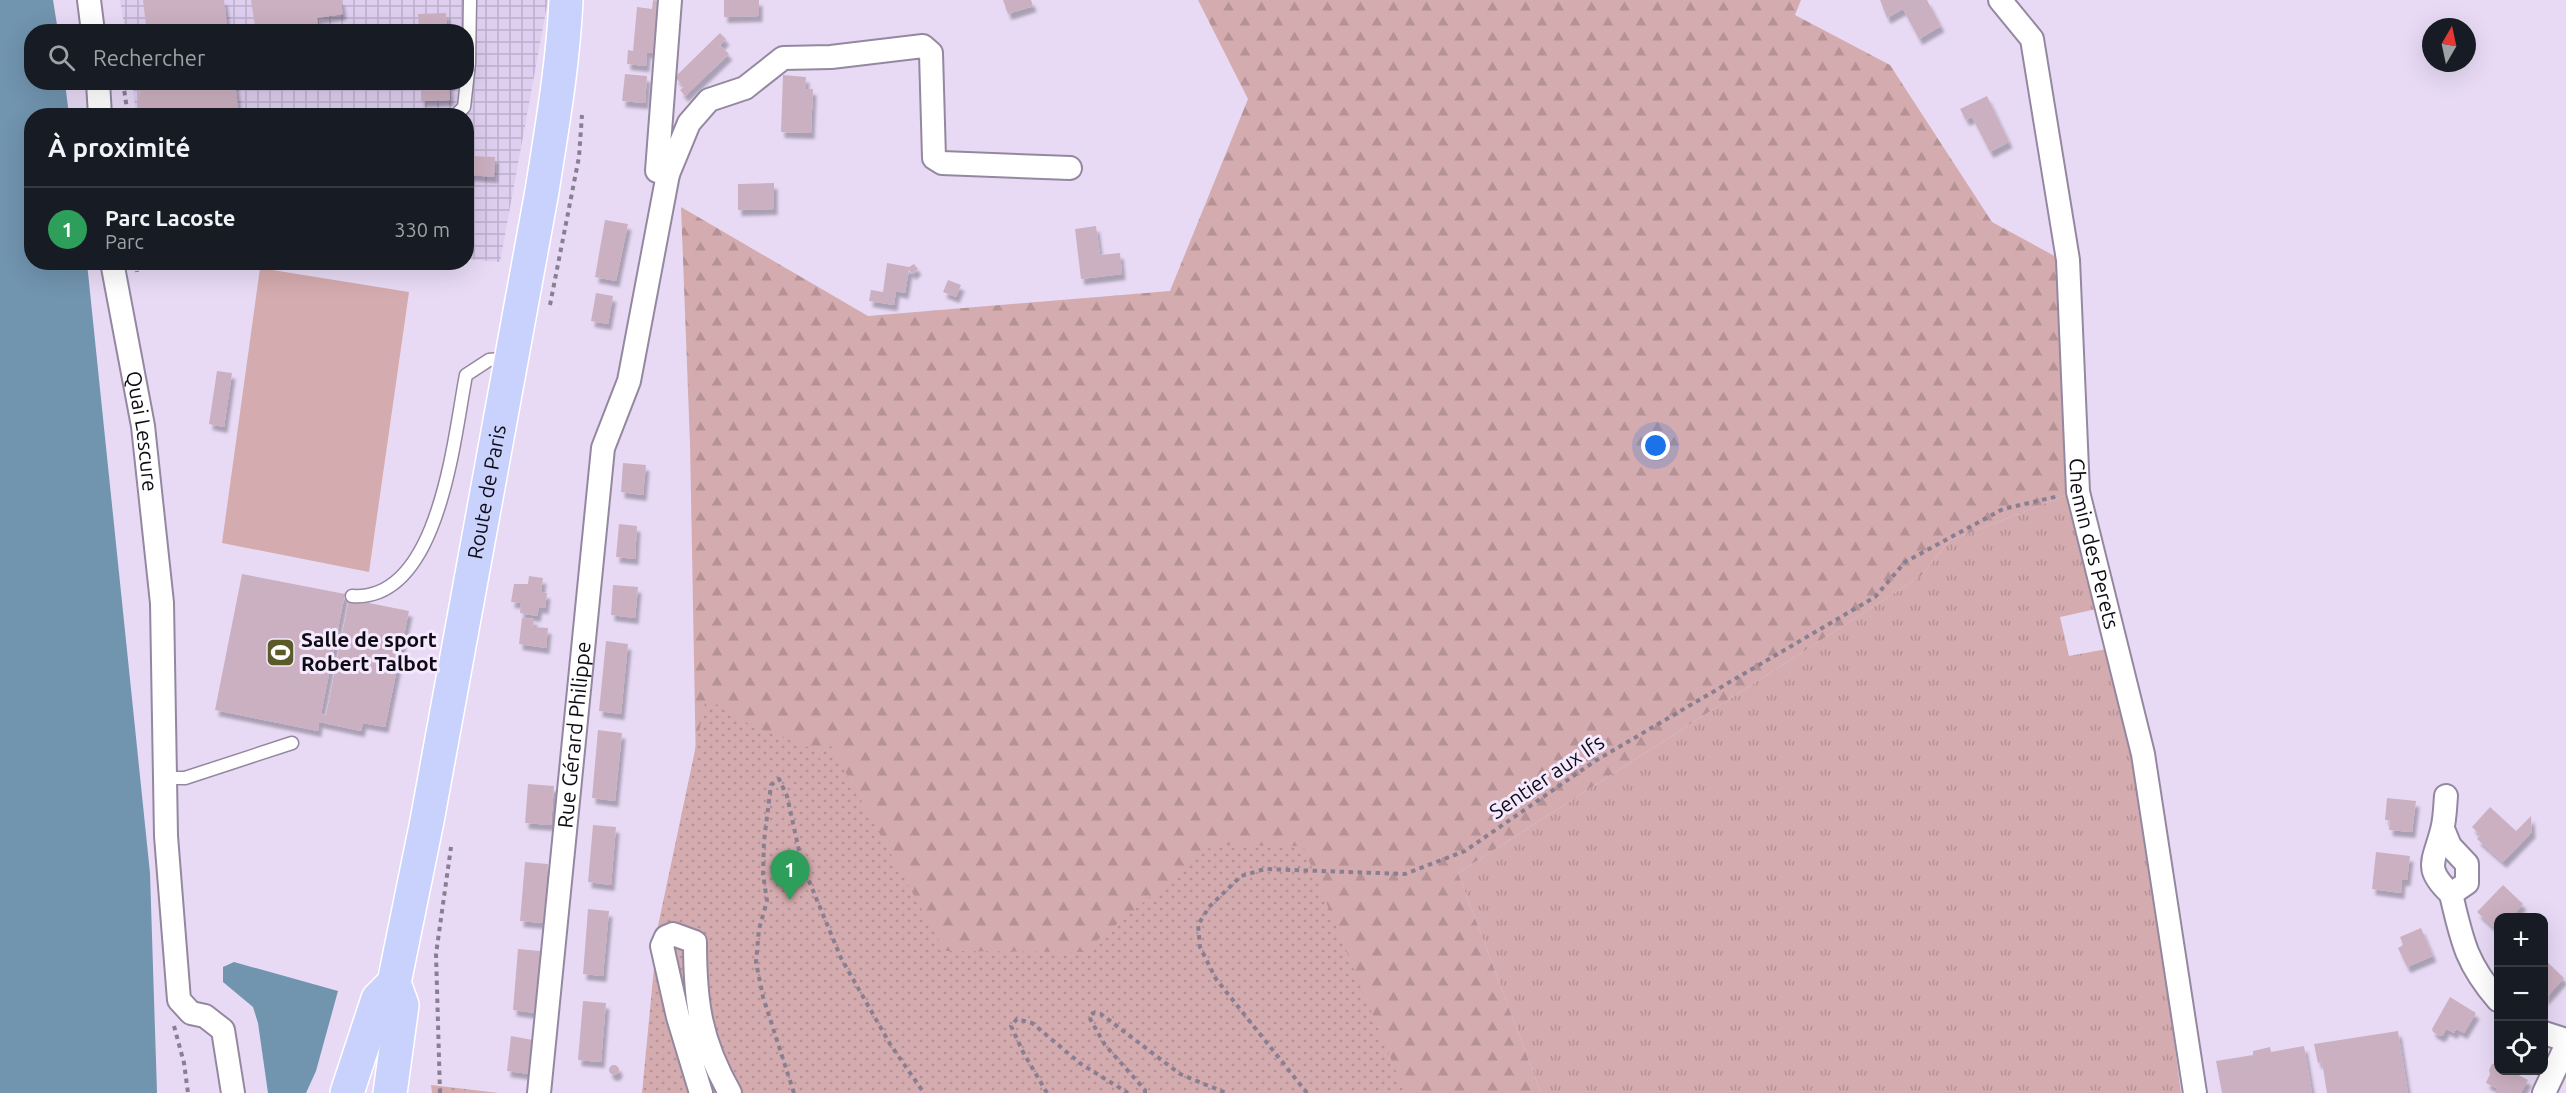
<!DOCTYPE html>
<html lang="fr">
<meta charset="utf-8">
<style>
body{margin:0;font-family:Ubuntu,sans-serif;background:#242831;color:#f1f3f6}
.controls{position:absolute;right:18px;bottom:18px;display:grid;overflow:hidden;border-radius:12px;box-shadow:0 6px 24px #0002}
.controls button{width:54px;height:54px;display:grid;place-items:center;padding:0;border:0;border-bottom:2px solid #363941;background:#171b24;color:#f1f3f6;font:30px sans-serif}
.compass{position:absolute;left:2422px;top:18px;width:54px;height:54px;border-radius:50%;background:#171b24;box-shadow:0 6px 24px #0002;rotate:9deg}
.you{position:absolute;left:1656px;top:446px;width:21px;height:21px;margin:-15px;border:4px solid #fff;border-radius:50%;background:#1a73e8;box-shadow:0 0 0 9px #1a73e833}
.badge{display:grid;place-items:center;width:39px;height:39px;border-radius:50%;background:#db2777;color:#fff;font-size:20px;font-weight:700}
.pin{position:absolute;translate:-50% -50px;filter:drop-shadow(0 2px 3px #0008)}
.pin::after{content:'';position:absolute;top:32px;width:21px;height:18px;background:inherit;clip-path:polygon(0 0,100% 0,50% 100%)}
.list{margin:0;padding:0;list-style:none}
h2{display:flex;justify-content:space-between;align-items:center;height:78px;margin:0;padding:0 24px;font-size:26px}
h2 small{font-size:20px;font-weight:400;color:#9ea1a6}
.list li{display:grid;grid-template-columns:39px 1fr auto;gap:18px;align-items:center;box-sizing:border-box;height:84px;padding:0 24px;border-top:2px solid #363941}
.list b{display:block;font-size:22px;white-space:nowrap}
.list p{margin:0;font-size:20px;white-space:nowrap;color:#9ea1a6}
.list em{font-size:20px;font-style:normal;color:#9ea1a6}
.icon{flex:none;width:33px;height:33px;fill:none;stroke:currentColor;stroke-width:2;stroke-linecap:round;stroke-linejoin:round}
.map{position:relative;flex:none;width:2566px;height:1093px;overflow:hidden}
.search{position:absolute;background:#171b24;box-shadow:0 6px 24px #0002;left:24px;top:24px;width:450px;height:66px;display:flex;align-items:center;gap:15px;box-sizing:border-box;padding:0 21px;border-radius:24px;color:#9ea1a6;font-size:22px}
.panel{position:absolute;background:#171b24;box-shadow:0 6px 24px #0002;left:24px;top:108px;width:450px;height:162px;border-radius:24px}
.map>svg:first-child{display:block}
</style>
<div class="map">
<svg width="2566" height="1093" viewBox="0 0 2566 1093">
<defs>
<pattern id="industrial-grid" width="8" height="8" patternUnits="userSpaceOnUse" patternTransform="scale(1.5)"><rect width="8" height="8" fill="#deceef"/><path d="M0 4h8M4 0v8" fill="none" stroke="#bdb0cc"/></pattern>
<pattern id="grass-tufts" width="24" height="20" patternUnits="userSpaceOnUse" patternTransform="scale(1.5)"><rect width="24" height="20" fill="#d4abae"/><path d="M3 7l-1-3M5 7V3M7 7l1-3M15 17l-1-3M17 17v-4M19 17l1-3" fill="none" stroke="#b59295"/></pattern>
<pattern id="forest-firs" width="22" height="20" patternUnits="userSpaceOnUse" patternTransform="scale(1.5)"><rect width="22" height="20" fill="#d4abae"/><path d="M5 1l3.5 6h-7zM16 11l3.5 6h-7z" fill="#b59295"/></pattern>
<pattern id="park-dots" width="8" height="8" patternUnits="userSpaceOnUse" patternTransform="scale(1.5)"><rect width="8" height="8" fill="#d4abae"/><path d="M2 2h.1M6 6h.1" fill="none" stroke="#b59295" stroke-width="1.8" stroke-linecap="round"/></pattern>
<filter id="shadow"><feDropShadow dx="3.5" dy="6" stdDeviation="1.5" flood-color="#0004"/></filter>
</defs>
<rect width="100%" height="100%" fill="#e8daf5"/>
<path fill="url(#industrial-grid)" d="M120 0H548L500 262 467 259 466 116 136 115 132 83 466 82V32L125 31Z"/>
<path fill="url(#grass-tufts)" d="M2079 490 2101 608 2060 617 2069 656 2112 648 2138 766 2181 1093H1541L1458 873 1921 576 1949 541Z"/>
<path fill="url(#forest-firs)" d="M1198 0H1801L1795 15 1890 65 1992 222 2071 265 2079 490 1949 541 1921 576 1458 873 1541 1093H702L690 443 681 207 868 316 1170 291 1248 99Z"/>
<path fill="url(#park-dots)" d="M706 698 754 727 821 752 815 766 828 741 945 951 1083 952 1213 845 1303 846 1405 1093H642L658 926Z
M431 1085 499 1093H432Z"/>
<path fill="#d4abae" d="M260 268 409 292 369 572 222 543Z"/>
<path fill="#7194af" d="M0 0H53L58 31 32 32V82L65 83 69 115 32 116V262L87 263 150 873 157 1093H0Z
M234 962 338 991 316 1071 306 1093H268L258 1023 253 1007 223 982V967Z"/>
<path fill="#cbb0c1" filter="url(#shadow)" d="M143 0H224L228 32H144L146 25Z
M251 0H341L343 14 317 18 319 32H256Z
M653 0 661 1 658 54 647 52 646 66 627 64 628 50 633 51 637 7 652 9Z
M724 0H759V16L724 17Z
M1003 0H1031L1033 6 1008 14Z
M1880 0H1927L1941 26 1919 39 1903 9 1887 18Z
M446 13 447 32H419L418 14Z
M720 33 726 39 720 45 729 54 685 96 680 90 684 87 675 77Z
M625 74 647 76 645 103 622 101Z
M783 75 806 77 805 89H813L811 133 781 132Z
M140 82H235L239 116H138Z
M421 82H449L450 100 421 101Z
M1987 96 2009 142 1990 152 1972 117 1966 120 1960 109Z
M466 156 495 157 494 177 470 175V182L466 181Z
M774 183V209L738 210V184Z
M605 220 628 224 616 281 595 277Z
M1096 226 1100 255 1120 253 1122 274 1081 279 1075 229Z
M887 263 909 267 914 264 918 269 912 274 909 270 905 293 896 291 894 305 869 301 871 290 883 292Z
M948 280 961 285 956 297 943 292Z
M596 293 613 296 608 324 591 321Z
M217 371 232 373 224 427 209 424Z
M623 463 646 465 643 495 621 492Z
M619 524 637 526 635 559 616 557Z
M242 574 345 594 321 714 326 715 349 599 409 611 385 727 363 723 361 731 319 722 318 731 215 710Z
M529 576 543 578 541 592 547 593 545 608 539 607 537 616 520 613 521 603 511 602 514 584H528Z
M613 585 638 587 635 618 611 615Z
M522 618 534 619 533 627 548 628 546 648 519 644Z
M606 641 628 644 621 714 599 711Z
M598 730 622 733 615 801 592 798Z
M528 784 554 786 551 825 525 823Z
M2387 798 2416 801 2412 832 2389 830 2390 820H2385Z
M2490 807 2516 831 2531 816 2532 832 2503 862 2477 839 2480 835 2472 827Z
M593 825 616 827 611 885 588 882Z
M2376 852 2410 856 2407 880H2402L2401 893 2372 889Z
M525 862 548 864 543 923 520 921Z
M2503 885 2523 904 2511 918H2498V922L2493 927 2477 912Z
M588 909 609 911 603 976 583 974Z
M2421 928 2433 956 2407 967 2398 948 2403 945 2400 937Z
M518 949 540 951 535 1013 513 1010Z
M2544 959 2564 978 2544 1000Z
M2450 997 2476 1013 2464 1033 2456 1029 2454 1033 2446 1029 2443 1035 2440 1036 2433 1032 2432 1029Z
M583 1001 606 1003 601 1062 578 1060Z
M2398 1031 2408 1093H2327L2322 1062 2318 1063 2314 1044Z
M511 1036 533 1040 529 1074 507 1071Z
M2304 1046 2312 1093H2222L2216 1061 2253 1055V1051L2270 1047 2271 1052Z
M2496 1063 2498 1064 2499 1071H2511L2528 1080 2521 1093H2495L2498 1089 2486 1083 2490 1074 2489 1070 2492 1064Z
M609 1070a5 5 0 1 1 10 0a5 5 0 1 1-10 0Z"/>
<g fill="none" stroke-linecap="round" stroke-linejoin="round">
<defs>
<path id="lane" d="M455 116 464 107 469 63 470 0
M352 596C440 602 454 436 466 375L489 360 510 358
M165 778H185L292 743"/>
<g id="street">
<path d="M89 0 93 32"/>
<path d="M670 0 657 171 668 174 689 123 709 100 745 88 783 58 831 57 923 46 931 53 934 158 942 163 1070 168"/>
<path id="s1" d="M2000 0 2032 39 2068 260 2078 492 2143 754 2195 1093"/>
<path d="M98 82 100 116"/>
<path id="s2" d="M112 262 143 426 162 603 166 836 179 1000 191 1013 205 1016 223 1030 233 1093"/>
<path d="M2446 796C2445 807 2445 819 2442 830 2434 862 2423 868 2451 894"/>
<path d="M2443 829 2450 846 2467 864V883L2451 894"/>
<path d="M2451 894C2462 941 2466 963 2498 1000"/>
<path d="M2544 1033 2566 1040"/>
<path id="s3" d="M539 1093 603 448 629 381 668 174"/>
<path d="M701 1093 678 1017 662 946 666 937 673 934 695 942C695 1002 700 1040 730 1093"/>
<path d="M2544 1093 2566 1046"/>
</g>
<g id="primary">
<path d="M347 1093 378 999 394 983"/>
<path id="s4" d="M390 1093 402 1005 394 983 427 821 542 191C552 127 563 65 566 0"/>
</g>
</defs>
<use href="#lane" stroke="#9488a1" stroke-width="15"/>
<use href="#street" stroke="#9488a1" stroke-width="26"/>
<use href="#primary" stroke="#fff" stroke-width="36"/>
<path stroke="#897f92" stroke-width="4" stroke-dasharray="4.5 4.5" stroke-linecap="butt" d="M123 82 128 116
M136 262 137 272
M43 265 61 262
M550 305 579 157 582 115
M174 1026 184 1063 188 1093
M440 1093 436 954 451 847
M794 1093 763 997 756 962 759 929 767 901 763 874 764 841 771 785 779 779 787 796 802 864 841 958 890 1044 924 1093
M1047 1093 1023 1052 1011 1026 1017 1019 1032 1023 1081 1064 1128 1093
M1145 1093V1090L1105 1045 1089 1017 1093 1013 1101 1014 1180 1074 1226 1093
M1307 1093 1216 979 1200 947 1198 925 1209 907 1241 876 1265 869 1405 874 1465 851 1595 761 1875 597 1905 562 2003 509 2059 496"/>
<use href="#lane" stroke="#fff" stroke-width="12"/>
<use href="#street" stroke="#fff" stroke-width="22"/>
<use href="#primary" stroke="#c9d1fd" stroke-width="33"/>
</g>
<defs>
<symbol id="stadium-square" viewBox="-11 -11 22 22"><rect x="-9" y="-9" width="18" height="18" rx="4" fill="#5a5b29" stroke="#f4e9ff"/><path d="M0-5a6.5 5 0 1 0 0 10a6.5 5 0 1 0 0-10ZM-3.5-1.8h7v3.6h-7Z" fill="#fff"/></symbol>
</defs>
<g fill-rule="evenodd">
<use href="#stadium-square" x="264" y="636" width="33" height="33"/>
</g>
<g text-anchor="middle" stroke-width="6" stroke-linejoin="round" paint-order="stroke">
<g font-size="21" fill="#100c14" stroke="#f4e9ff">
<text dy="7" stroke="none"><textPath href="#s2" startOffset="172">Quai Lescure</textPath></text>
<text dy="7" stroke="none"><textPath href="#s4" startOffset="612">Route de Paris</textPath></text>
<text dy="7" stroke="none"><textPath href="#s1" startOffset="560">Chemin des Perets</textPath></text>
<text dy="7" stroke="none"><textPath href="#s3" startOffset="360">Rue Gérard Philippe</textPath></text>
<text transform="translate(1547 777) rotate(-34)" y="7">Sentier aux Ifs</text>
</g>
<g font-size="21" font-weight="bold" fill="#100c14" stroke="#f4e9ff" text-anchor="start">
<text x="301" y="647">Salle de sport<tspan x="301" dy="24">Robert Talbot</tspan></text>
</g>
</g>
</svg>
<div class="controls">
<button>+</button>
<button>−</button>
<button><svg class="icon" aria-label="locate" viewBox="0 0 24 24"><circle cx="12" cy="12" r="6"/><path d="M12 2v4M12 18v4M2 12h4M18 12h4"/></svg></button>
</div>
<svg class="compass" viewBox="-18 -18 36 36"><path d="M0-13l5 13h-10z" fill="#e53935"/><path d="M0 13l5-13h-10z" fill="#9ea1a6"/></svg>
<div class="you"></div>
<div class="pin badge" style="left:790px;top:900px;background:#2e9e5b">1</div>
<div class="search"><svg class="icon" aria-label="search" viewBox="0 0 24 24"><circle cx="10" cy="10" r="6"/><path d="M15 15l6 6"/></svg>Rechercher</div>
<section class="panel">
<h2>À proximité<small></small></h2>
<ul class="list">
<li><span class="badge" style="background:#2e9e5b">1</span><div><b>Parc Lacoste</b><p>Parc</p></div><em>330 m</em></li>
</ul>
</section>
</div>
